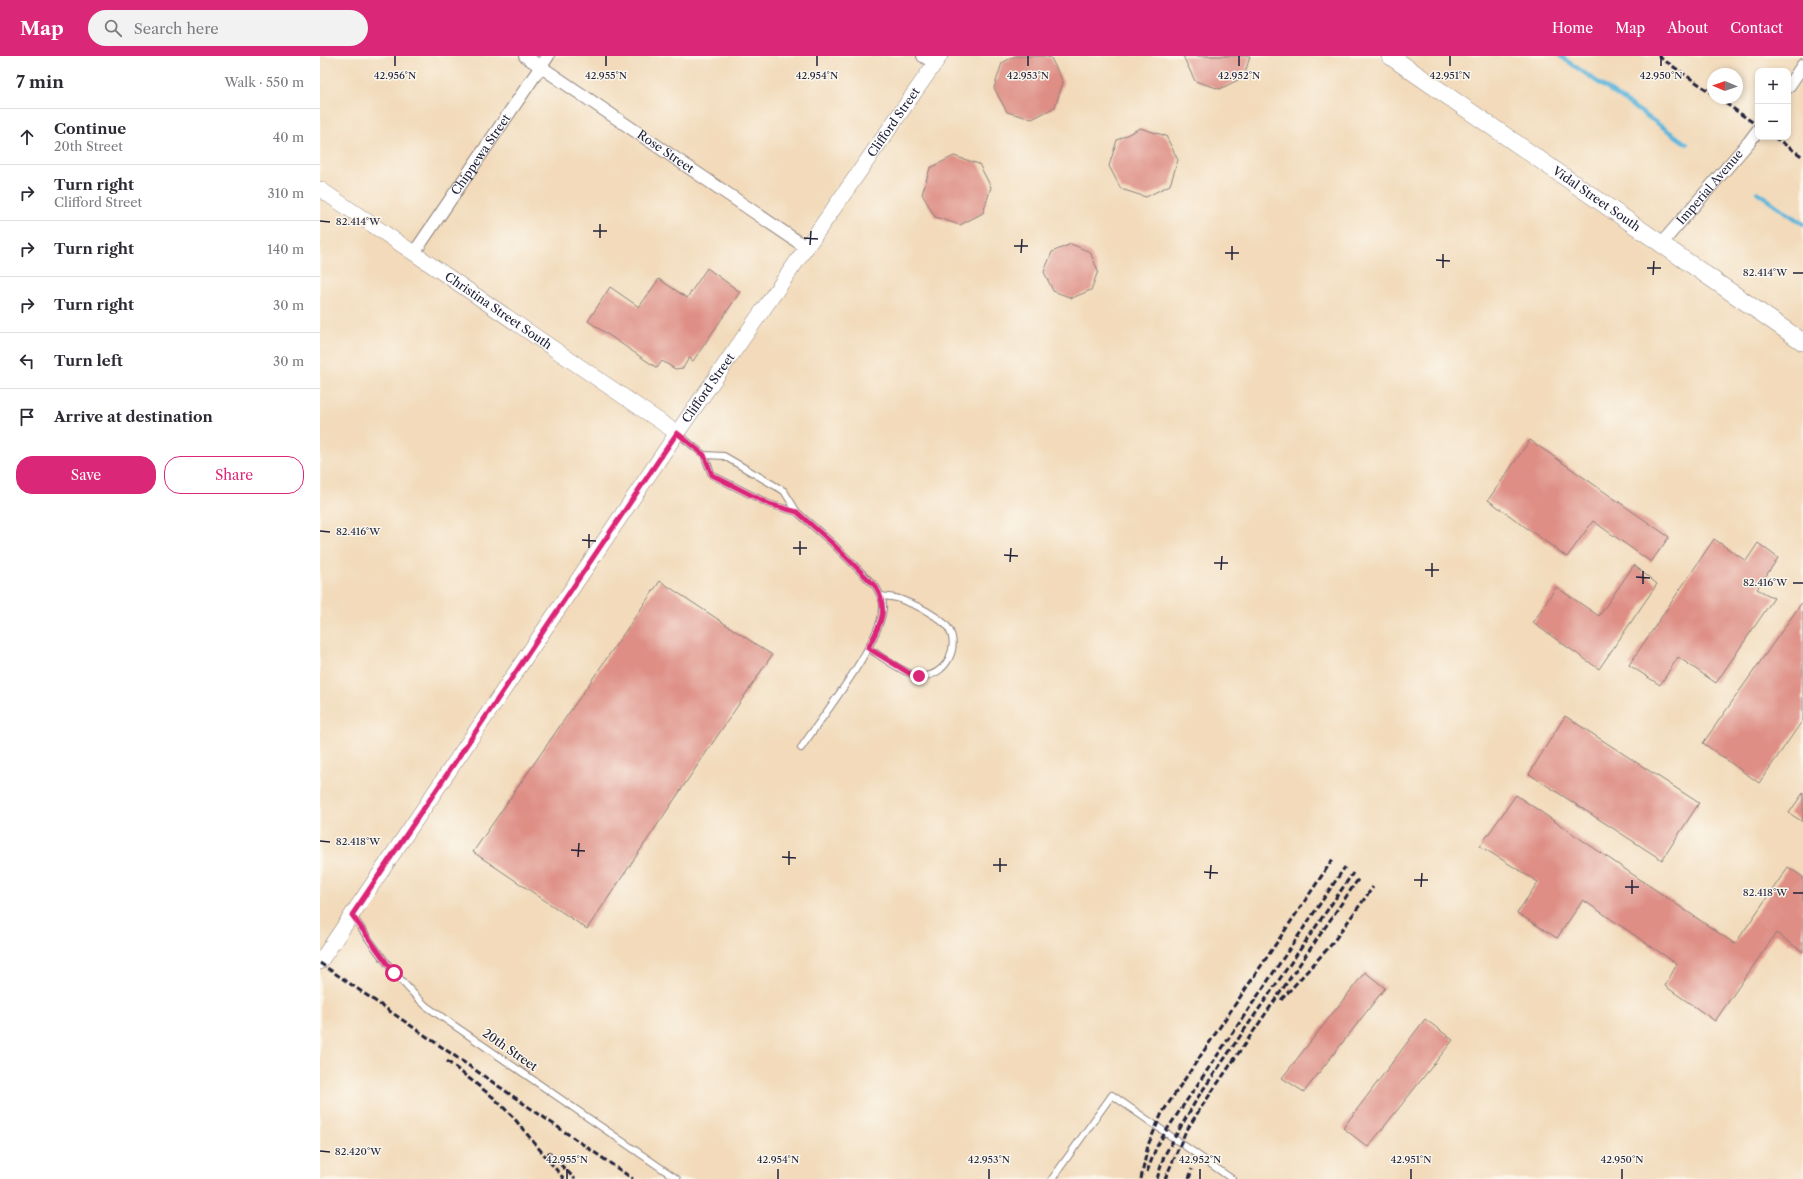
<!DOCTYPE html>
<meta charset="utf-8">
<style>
body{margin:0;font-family:"Libre Caslon Text",serif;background:#f2f2f3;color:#2b2b33}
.controls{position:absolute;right:12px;top:12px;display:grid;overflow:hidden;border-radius:8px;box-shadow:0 2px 6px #0003}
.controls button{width:36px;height:36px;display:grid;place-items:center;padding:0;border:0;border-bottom:1px solid #e1e1e2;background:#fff;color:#2b2b33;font:20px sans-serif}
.compass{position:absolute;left:1387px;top:12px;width:36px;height:36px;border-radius:50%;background:#fff;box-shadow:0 2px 6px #0003;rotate:272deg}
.stop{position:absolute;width:12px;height:12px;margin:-9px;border:3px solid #db2777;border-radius:50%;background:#fff}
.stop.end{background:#db2777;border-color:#fff;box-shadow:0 1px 4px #0008}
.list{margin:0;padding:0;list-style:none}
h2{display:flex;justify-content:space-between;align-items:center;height:52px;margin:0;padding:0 16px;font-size:17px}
h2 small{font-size:13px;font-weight:400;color:#7c7c81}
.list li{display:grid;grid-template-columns:26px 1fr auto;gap:12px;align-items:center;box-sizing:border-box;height:56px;padding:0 16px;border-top:1px solid #e1e1e2}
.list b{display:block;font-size:15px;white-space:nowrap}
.list p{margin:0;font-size:13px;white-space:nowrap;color:#7c7c81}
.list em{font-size:13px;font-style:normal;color:#7c7c81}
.actions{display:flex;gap:8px;padding:12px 16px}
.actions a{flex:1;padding:9px 0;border:1px solid #db2777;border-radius:16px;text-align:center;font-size:14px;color:#db2777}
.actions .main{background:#db2777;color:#fff}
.icon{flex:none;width:22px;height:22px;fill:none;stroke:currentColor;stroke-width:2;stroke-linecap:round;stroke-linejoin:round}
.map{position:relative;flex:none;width:1483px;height:1123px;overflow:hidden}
header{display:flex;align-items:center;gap:24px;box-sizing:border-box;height:56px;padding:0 20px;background:#db2777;color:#fff}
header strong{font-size:19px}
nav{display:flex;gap:22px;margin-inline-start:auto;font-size:14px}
.search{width:280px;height:36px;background:#f2f2f3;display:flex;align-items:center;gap:10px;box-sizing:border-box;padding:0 14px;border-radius:22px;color:#7c7c81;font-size:15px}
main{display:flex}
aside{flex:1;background:#fff}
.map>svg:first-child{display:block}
</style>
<header>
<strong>Map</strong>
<div class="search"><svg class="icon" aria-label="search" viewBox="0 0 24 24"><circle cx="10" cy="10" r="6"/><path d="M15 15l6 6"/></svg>Search here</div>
<nav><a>Home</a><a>Map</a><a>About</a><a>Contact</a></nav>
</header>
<main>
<aside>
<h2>7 min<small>Walk · 550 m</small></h2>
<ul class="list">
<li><svg class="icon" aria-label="ahead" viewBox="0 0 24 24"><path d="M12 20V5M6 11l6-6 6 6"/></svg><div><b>Continue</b><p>20th Street</p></div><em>40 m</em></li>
<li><svg class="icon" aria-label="right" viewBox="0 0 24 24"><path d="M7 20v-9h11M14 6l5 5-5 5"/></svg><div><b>Turn right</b><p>Clifford Street</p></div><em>310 m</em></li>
<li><svg class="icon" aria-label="right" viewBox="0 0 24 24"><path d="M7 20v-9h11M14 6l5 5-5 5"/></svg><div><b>Turn right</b></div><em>140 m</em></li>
<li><svg class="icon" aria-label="right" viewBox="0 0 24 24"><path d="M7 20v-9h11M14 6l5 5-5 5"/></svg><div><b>Turn right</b></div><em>30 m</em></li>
<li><svg class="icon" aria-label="left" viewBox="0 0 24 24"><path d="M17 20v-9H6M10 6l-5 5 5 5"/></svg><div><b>Turn left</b></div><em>30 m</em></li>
<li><svg class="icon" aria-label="arrive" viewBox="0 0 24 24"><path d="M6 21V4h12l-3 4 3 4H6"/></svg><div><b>Arrive at destination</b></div></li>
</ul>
<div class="actions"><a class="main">Save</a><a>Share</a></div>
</aside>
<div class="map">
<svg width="1483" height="1123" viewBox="0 0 1483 1123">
<rect width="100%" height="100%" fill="#fbf7ec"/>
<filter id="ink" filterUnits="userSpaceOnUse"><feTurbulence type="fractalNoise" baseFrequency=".025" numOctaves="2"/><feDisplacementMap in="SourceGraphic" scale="8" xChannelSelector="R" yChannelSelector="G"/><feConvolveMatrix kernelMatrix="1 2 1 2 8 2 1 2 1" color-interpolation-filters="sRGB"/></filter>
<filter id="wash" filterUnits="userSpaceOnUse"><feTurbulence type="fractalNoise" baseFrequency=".012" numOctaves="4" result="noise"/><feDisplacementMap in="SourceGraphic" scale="16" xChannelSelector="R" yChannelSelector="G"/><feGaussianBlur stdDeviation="0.9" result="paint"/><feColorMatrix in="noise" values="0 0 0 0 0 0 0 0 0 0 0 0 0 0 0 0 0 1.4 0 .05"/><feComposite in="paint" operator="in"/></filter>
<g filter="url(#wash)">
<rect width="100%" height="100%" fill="#f2daba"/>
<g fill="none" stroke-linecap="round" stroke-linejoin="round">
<path stroke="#5db6db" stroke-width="4" d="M1240 0 1367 88
M1437 136 1483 168"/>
</g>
<g id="blocks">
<path fill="#de8e85" d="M695 0H724L731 2 743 26 735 51 712 63 687 56 674 32 682 7Z
M863 0H930L924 21 900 33 875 25Z
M820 72 846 80 858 104 850 129 826 141 801 133 789 110 797 84Z
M634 100 659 108 671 131 663 157 640 169 615 161 602 138 610 112Z
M751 188 770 196 778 215 771 234 752 242 733 235 724 216 732 196Z
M387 212 420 236 373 305 369 302 363 312 355 313 342 305 337 312 268 265 290 231 319 251 339 223 367 242Z
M1210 384 1349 481 1331 506 1273 465 1247 501 1168 444Z
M1394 483 1426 505 1438 487 1458 502 1437 533 1454 542 1396 627 1358 601 1340 629 1309 609Z
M1314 509 1337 528 1279 613 1213 567 1236 531 1279 560Z
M340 525 452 599 267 873 153 796Z
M1483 545V664L1439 727 1383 687Z
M1245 660 1379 747 1342 804 1209 718Z
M1483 737V766L1469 757Z
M1196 739 1415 888 1468 811 1483 821V896L1456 877 1395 965 1345 930 1357 908 1263 844 1237 882 1197 857 1218 826 1160 790Z
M1045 916 1065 932 984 1036 962 1022Z
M1105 963 1133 984 1048 1091 1023 1072Z"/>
</g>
</g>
<g filter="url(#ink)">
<use href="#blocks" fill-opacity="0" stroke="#8a7e7a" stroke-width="1"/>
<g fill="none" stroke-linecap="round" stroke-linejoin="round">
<defs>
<path id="service" d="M357 377 384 399 392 419 449 448 477 456
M384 399 404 400 464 435 477 456 511 486 556 531C559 537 564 544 563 551 562 585 502 661 481 692
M548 592C561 600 584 618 599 620 625 623 644 588 625 568 614 558 596 549 582 544 576 541 568 541 561 540
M32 859C54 892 77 923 106 950L357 1123
M732 1123 792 1039 912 1123"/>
<g id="minor">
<path id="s1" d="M205 0 487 192"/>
<path d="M603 0 615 7"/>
<path d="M1468 31 1483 9"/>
<path id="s2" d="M1341 188 1429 86 1438 74"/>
<path id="s3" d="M94 197 228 0"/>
</g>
<g id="tertiary">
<path id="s4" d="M0 133 357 377"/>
<path id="s5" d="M0 906 357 377 620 0"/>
</g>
<g id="secondary">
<path id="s6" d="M1070 0 1483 286"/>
</g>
</defs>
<use href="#service" stroke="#8a7e7a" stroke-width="8"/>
<use href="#minor" stroke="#8a7e7a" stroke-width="14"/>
<use href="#tertiary" stroke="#8a7e7a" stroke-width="16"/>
<use href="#secondary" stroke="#8a7e7a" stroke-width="18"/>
<use href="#service" stroke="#fff" stroke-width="6"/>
<use href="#minor" stroke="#fff" stroke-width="12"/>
<use href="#tertiary" stroke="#fff" stroke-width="15"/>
<use href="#secondary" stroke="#fff" stroke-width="17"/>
<path stroke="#22223b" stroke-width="3" stroke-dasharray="6 3" stroke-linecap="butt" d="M1338 0 1393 38
M1398 42 1438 70
M1454 81 1483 101
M0 907 313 1123
M961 944 1011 889 1053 831
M127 1005 174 1042 193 1061 244 1123
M228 1096 255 1123
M827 1116 836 1092 846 1075 1025 811
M821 1123 828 1089 842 1057 1013 803
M837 1123 844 1100 878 1041 1033 817
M845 1123 865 1077 880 1053 1039 822
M869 1123 872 1113"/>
</g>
</g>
<g fill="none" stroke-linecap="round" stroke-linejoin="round" filter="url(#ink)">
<path stroke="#db2777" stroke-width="5" d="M74 917 32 859 357 377 384 399 392 419 449 448 477 456 511 486 556 531C570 555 559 570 548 592L589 617 599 620"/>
</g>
<path fill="none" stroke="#22223b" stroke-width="1.5" d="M75 10V0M286 10V0M497 10V0M708 10V0M919 10V0M1130 10V0M1341 10V0M0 165 10 166M273 175H287M280 182V168M484 182 498 183M490 189 491 175M694 190H708M701 197 702 183M905 197H919M912 204V190M1116 204 1130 205M1123 212V198M1327 212H1341M1473 217H1483M1333 219 1334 205M0 475 10 476M262 484 276 485M269 492V478M473 492H487M480 499V485M684 499 698 500M690 506 691 492M894 507H908M901 514 902 500M1105 514H1119M1112 521V507M1316 521 1330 522M1473 527H1483M1323 528V515M0 785 10 786M251 794 265 795M258 801 259 787M462 801 476 802M469 809V795M673 809H687M680 816V802M884 816 898 817M890 823 891 809M1094 824H1108M1101 831 1102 817M1305 831H1319M1473 837H1483M1312 838V824M0 1095 10 1096M247 1123V1113M458 1123V1113M669 1123V1113M880 1123V1113M1091 1123V1113M1302 1123V1113"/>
<g text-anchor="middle" stroke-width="3" stroke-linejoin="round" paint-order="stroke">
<g font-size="12" fill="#22223b" stroke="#fbf7ec">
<text dy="4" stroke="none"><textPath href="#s5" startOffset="1017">Clifford Street</textPath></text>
<text dy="4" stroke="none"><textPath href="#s1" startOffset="170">Rose Street</textPath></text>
<text dy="4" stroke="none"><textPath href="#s3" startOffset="119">Chippewa Street</textPath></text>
<text dy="4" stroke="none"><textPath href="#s2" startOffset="75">Imperial Avenue</textPath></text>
<text dy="4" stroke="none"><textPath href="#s6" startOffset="251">Vidal Street South</textPath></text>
<text dy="4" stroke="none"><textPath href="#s4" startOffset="216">Christina Street South</textPath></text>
<text dy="4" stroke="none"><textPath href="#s5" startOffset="693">Clifford Street</textPath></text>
<text transform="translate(190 994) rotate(35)" y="4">20th Street</text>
</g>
</g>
<g font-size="10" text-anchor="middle" fill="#22223b" stroke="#fbf7ec" stroke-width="3" stroke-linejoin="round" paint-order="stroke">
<text x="75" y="23">42.956°N</text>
<text x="286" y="23">42.955°N</text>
<text x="497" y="23">42.954°N</text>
<text x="708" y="23">42.953°N</text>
<text x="919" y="23">42.952°N</text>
<text x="1130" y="23">42.951°N</text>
<text x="1341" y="23">42.950°N</text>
<text x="38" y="169">82.414°W</text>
<text x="1445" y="220">82.414°W</text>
<text x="38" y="479">82.416°W</text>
<text x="1445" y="530">82.416°W</text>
<text x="38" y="789">82.418°W</text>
<text x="1445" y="840">82.418°W</text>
<text x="38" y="1099">82.420°W</text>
<text x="247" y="1107">42.955°N</text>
<text x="458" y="1107">42.954°N</text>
<text x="669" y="1107">42.953°N</text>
<text x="880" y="1107">42.952°N</text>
<text x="1091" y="1107">42.951°N</text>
<text x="1302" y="1107">42.950°N</text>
</g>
</svg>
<div class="controls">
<button>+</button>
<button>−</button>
</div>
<svg class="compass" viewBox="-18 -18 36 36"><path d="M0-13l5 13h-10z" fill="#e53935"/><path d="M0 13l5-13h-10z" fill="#7c7c81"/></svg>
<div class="stop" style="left:74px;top:917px"></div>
<div class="stop end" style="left:599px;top:620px"></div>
</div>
</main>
